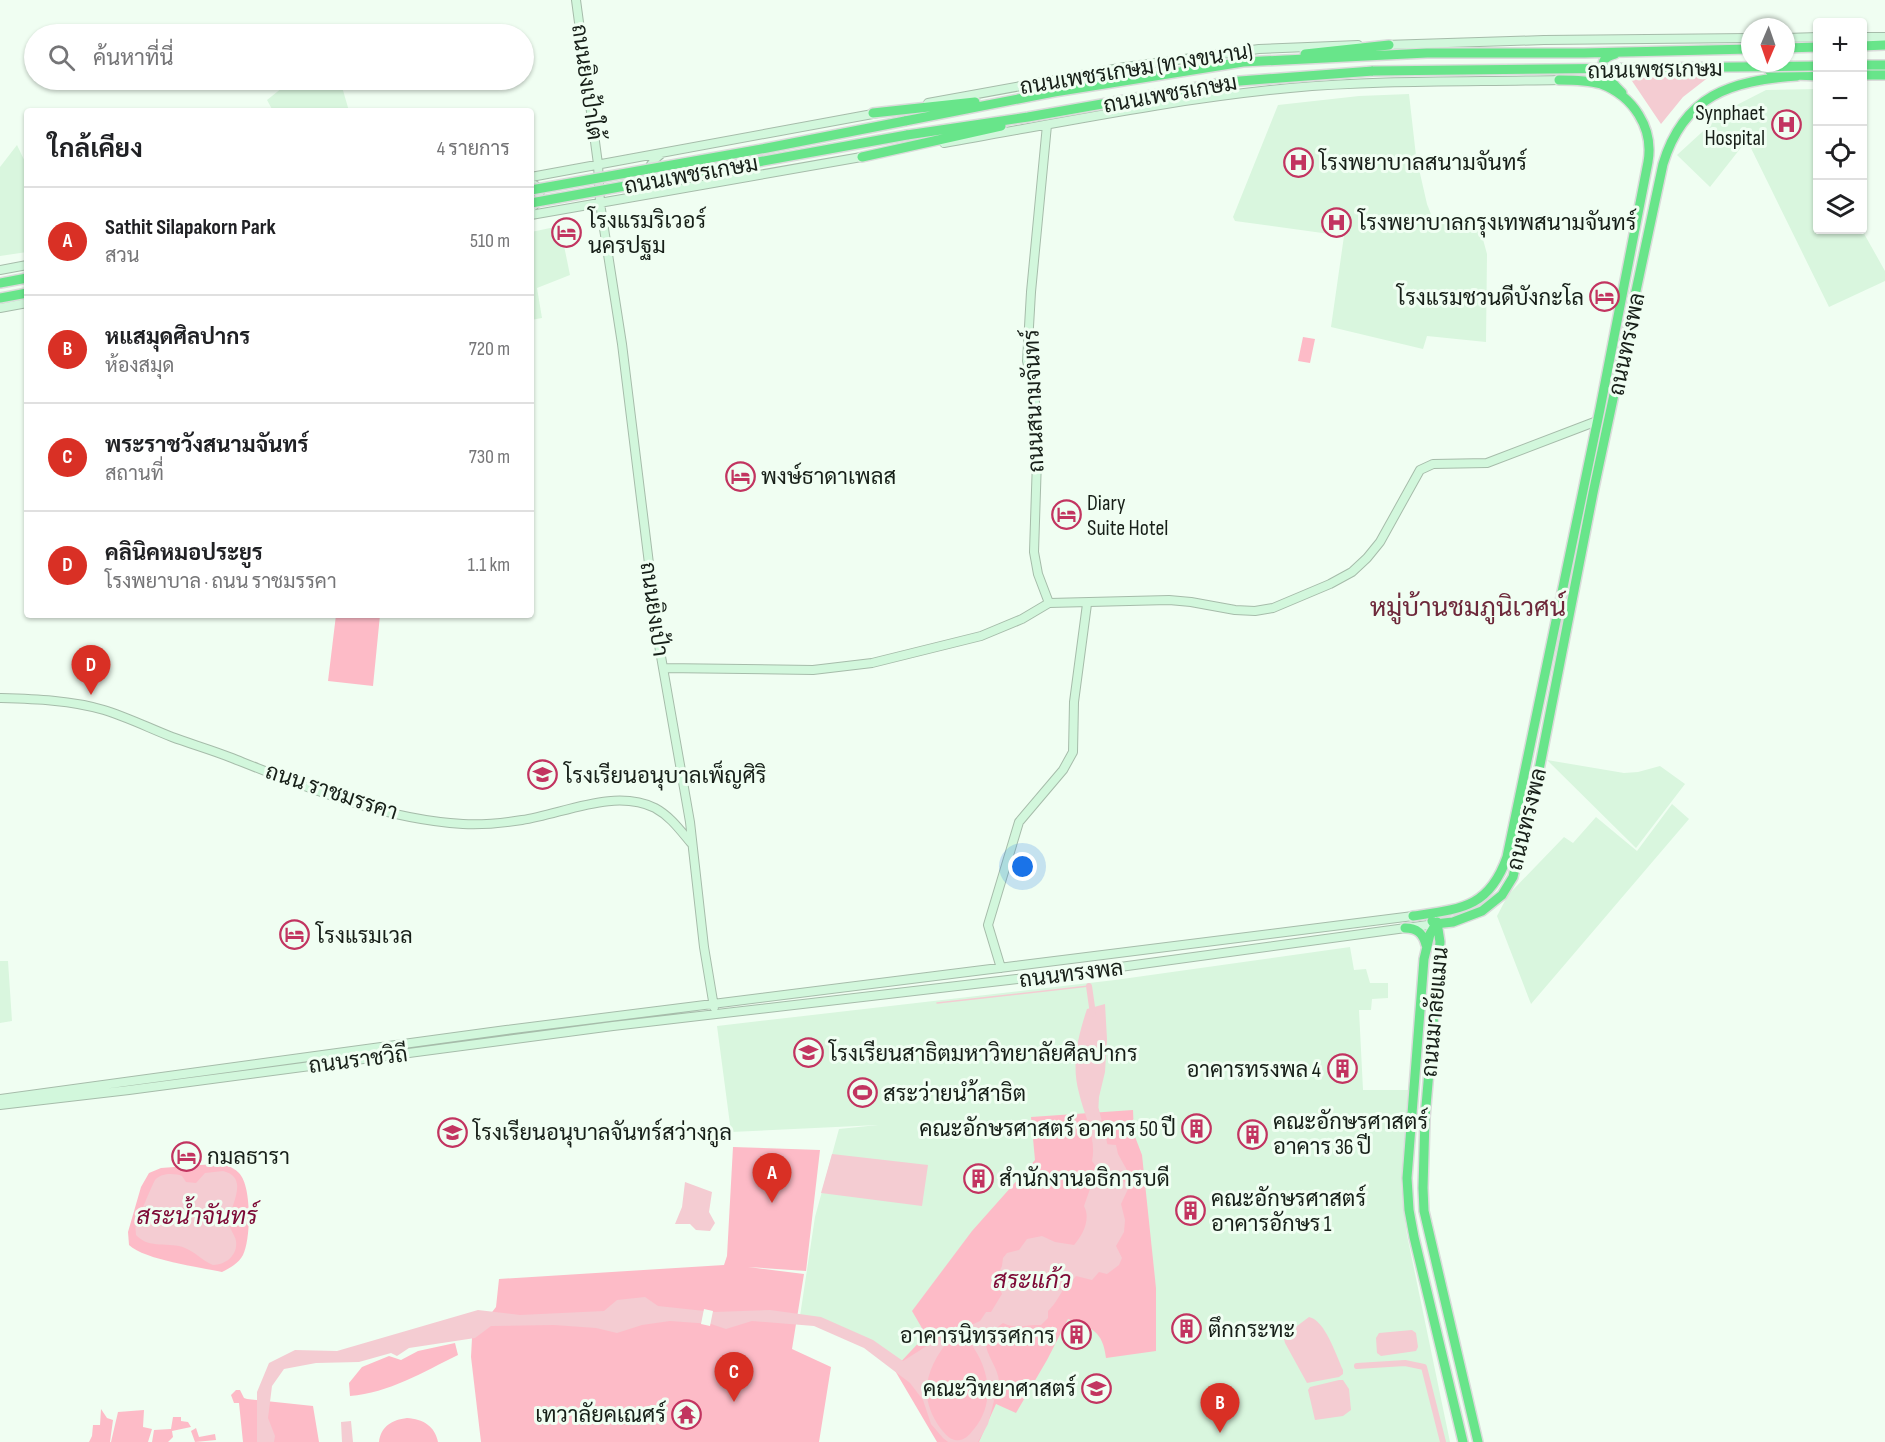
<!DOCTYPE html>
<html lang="th">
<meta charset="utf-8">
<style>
body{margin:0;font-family:"Sofia Sans Condensed",Sarabun,sans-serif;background:#f2f2f2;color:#202124}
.controls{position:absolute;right:18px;top:18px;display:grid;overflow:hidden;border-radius:6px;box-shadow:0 2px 4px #0004}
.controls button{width:54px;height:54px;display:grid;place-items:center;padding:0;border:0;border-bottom:2px solid #e0e0e0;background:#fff;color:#202124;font:30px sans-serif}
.compass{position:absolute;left:1741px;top:18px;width:54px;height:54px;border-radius:50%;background:#fff;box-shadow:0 2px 4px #0004;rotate:182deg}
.you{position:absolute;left:1023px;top:867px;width:21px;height:21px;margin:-15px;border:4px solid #fff;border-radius:50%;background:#1a73e8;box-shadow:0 0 0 9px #1a73e833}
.badge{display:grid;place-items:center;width:39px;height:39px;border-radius:50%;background:#d93025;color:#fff;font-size:20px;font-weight:700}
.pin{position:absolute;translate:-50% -50px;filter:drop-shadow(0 2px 3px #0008)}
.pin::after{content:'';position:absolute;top:32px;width:21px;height:18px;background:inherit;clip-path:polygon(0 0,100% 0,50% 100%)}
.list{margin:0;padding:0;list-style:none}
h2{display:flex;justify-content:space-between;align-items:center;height:78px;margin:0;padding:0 24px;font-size:26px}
h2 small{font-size:20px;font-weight:400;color:#757577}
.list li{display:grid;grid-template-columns:39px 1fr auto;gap:18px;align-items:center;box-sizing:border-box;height:108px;padding:0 24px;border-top:2px solid #e0e0e0}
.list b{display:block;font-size:22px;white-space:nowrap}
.list p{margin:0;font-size:20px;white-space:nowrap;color:#757577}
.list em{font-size:20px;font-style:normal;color:#757577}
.icon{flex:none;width:33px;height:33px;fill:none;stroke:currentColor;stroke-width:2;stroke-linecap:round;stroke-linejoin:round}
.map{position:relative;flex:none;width:1885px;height:1442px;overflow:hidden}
.search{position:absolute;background:#fff;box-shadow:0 2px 4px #0004;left:24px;top:24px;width:510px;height:66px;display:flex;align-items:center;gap:15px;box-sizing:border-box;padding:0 21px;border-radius:33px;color:#757577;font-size:22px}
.panel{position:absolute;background:#fff;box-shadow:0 2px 4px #0004;left:24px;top:108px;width:510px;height:510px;border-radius:6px}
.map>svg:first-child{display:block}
</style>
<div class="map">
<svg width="1885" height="1442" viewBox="0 0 1885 1442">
<rect width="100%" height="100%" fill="#f0fef2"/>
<path fill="#d9f6de" d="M292 80H340L349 111H273L267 100Z
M1817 89 1818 230H1862L1885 271V281L1829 307 1747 140 1710 187 1677 155 1725 111 1766 90Z
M1409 94 1416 156 1427 204 1434 222 1481 232 1487 254 1486 342 1427 336 1423 349 1331 327 1344 236 1235 221 1233 217 1278 105 1359 96Z
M17 145 27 166V252L0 256V167Z
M560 226 570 275 537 288 542 318 531 320V232Z
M1547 760 1624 773 1638 772 1660 766 1685 784 1636 848Z
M1672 804 1689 819 1531 1004 1497 916 1508 895 1564 837 1573 843 1596 817 1637 851Z
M1350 947 1354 970 1366 969 1370 983H1388V998L1372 999 1371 1010H1359L1363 1090H1408L1401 1181 1403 1206 1407 1235 1450 1442H953L882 1349 800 1316 815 1217 839 1129 878 1125 731 1132 717 1026 1115 980Z
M0 961H8L12 1021 0 1023Z"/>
<path fill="#fdbbc7" d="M1303 337 1315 339 1310 363 1298 361Z
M336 615H380L373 686 328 681Z
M1133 1110 1134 1134 1142 1155 1156 1288V1351L1106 1358C1103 1331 1091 1327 1068 1319L1047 1360 1016 1413 996 1404 979 1442H937L894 1369 926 1335 912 1311 972 1231 1035 1160 1031 1117Z
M733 1147 820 1150 806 1271 748 1267 804 1274 792 1349 831 1367 819 1442H481L471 1357 472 1338 496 1307 499 1279 724 1265 727 1256Z
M214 1164C224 1164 232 1166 239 1173 252 1186 251 1239 243 1255 239 1263 230 1268 222 1272 199 1267 145 1260 129 1245L128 1232 141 1187 149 1173 161 1168Z
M455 1343 458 1355C423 1372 389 1393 350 1396L349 1383 362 1367 389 1356 401 1360 418 1351Z
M236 1390H240L244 1398 247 1399 313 1406 319 1442H243L239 1403H234L231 1395Z
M101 1409 107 1418 113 1420 110 1442H89L92 1436 93 1425H100Z
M144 1410 143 1427 152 1429 148 1442H111L118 1412Z
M173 1417H181V1421L188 1422 191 1427 172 1431 173 1437 168 1442H152L154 1430 171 1429Z
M407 1418C423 1419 435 1426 438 1442H379C381 1426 392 1420 407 1418Z
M196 1428 199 1437 215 1434 216 1440 195 1442 191 1431Z"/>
<path fill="#f4ccd2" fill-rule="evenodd" d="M1710 76 1683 97 1661 124 1630 78Z
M1105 1004 1107 1039 1105 1072 1099 1097 1098 1116 1104 1144 1116 1145 1118 1154 1128 1172 1122 1180 1127 1184 1128 1189 1121 1204 1125 1220 1124 1232 1116 1246 1122 1258 1119 1265 1107 1274 1099 1272 1092 1280 1076 1276C1072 1282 1066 1285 1063 1290 1058 1298 1055 1304 1048 1311V1318L1041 1325C1024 1324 1018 1330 1003 1323L986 1336C982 1351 998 1366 999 1381L988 1424 978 1442H948L943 1438 931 1424 923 1400 910 1383 864 1348 814 1326 752 1321 726 1329 711 1324 670 1321 642 1325 617 1333 596 1328 554 1325 491 1326 475 1338 409 1348 397 1356 391 1353 359 1362 316 1363 284 1369 272 1386 268 1418 275 1436 274 1442H257V1392L269 1363 295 1350 337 1351 478 1310 520 1315 604 1311 617 1300 645 1297 658 1306 714 1312 770 1310 821 1317 873 1340 903 1361 952 1330 969 1326 980 1321 986 1312H991L1002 1294 996 1279 1002 1266 1003 1258 1007 1253 1019 1250 1027 1239 1042 1236 1055 1242 1074 1245C1083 1235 1091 1219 1084 1206L1091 1186 1095 1184 1097 1168 1092 1161C1097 1139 1084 1115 1079 1093 1071 1064 1078 1036 1087 1009ZM959 1336C969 1340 973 1346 978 1355 991 1379 992 1407 974 1429 970 1434 966 1439 960 1440 952 1442 946 1435 941 1429 916 1395 927 1367 951 1337Z
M866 1080 869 1104 857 1105 854 1082Z
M832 1154 928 1165 922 1206 821 1193Z
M223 1171C251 1178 229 1206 229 1223 230 1230 235 1235 236 1241 238 1255 226 1265 213 1265 203 1261 195 1252 185 1248 169 1241 150 1250 136 1235 136 1232 135 1228 136 1225 137 1221 153 1183 155 1180 161 1173 174 1173 182 1176L186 1182 196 1183 205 1173Z
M685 1182 712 1192 709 1212 715 1223 710 1231 696 1230 690 1224H675L682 1207Z
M1309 1317C1325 1320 1336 1355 1343 1370V1374L1339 1377 1307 1383 1285 1343 1284 1339 1285 1335Z
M1412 1330 1416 1333 1418 1347 1416 1351 1381 1356 1377 1353 1376 1338 1379 1333Z
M1339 1380H1343L1349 1389 1351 1410 1343 1416 1315 1420 1308 1390 1310 1387Z
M351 1421 353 1442H342L341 1422Z"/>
<path fill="#f0fef2" d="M704 1309 713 1311 710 1326 701 1324Z"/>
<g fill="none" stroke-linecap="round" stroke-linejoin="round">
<path stroke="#f4ccd2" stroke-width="1.5" d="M937 1003 1089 986"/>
<path stroke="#f4ccd2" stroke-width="6" d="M1089 986 1093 1014
M1096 1110 1105 1147
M1357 1366 1405 1363 1424 1367 1443 1442"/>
<defs>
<path id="secondary" d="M576 0 598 164 600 203 622 344 659 645 690 822 704 947 714 1007
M1862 37H1885
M1786 38 1818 37
M1385 45 1544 40 1750 38
M928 103 1125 67 1259 49 1358 45
M1047 125 1031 292 1027 361 1033 385 1038 429 1034 552 1038 574 1049 603
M944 143C1059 123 1174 99 1290 88 1379 80 1469 82 1559 80
M661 154C651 162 643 172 651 185L657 188H663
M531 177 878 113
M531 183 536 186 540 192 537 203 531 208
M531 215 867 156
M0 270 27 265
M0 308 27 303
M663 668 813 670 872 663 981 636 1022 619 1049 603 1169 600 1191 602 1235 610 1255 611 1273 608 1330 584 1352 572 1367 558 1380 542 1420 470 1433 464 1487 463 1597 421
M0 698C34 699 71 700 104 710 127 717 149 728 172 737 191 744 212 750 232 758 305 787 382 819 463 824 482 825 503 823 522 820 563 814 614 788 655 808 670 816 680 830 691 843
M1001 968 988 925 1019 822 1063 770 1073 752 1074 702 1087 604
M0 1099 506 1030 1413 916
M0 1105 129 1090 613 1026 1120 967 1435 924"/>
<path id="highway" d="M1862 46 1885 45
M1786 48 1818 47
M1305 54 1389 45
M1615 54C1589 60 1612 83 1622 93
M1767 63 1769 70 1773 74 1818 76
M1862 65H1885
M1862 75H1885
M873 113 975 102
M905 121 1054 92 1243 62 1427 53H1584L1750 49
M907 135 1028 117 1227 82 1373 71
M862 157 1001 126
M0 283 27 278
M0 298 27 293
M1413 916C1461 909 1489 908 1507 857L1600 409 1648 162C1654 128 1633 96 1601 84 1587 80 1572 80 1559 80
M1432 921 1438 929 1440 942 1425 1118 1423 1188 1424 1211 1478 1442
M1437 922 1430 934 1424 959 1407 1178 1409 1210 1414 1237 1463 1442
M1435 924 1453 922 1482 911 1502 895 1513 877 1540 765 1593 493 1663 164C1684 95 1730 81 1797 76
M1405 928C1417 928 1423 933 1426 945"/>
</defs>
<use href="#secondary" stroke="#a6bcaa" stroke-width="10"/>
<use href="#highway" stroke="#dadbda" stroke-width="12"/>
<use href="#secondary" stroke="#d2f7dc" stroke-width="8"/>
<use href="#highway" stroke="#68e58a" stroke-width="9"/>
<defs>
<path id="highway-bridge" d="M1373 71 1818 66
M531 190 767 148 905 121
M531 203 907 135"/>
</defs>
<use href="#highway-bridge" stroke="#dadbda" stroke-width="12" stroke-linecap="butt"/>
<use href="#highway-bridge" stroke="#68e58a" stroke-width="9"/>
</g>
<defs>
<symbol id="hospital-ring" viewBox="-11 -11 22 22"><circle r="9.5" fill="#f0fef2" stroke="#c23460" stroke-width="1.5"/><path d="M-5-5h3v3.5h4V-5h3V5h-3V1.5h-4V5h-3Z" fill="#c23460"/></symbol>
<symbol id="hotel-ring" viewBox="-11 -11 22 22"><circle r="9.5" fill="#f0fef2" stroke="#c23460" stroke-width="1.5"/><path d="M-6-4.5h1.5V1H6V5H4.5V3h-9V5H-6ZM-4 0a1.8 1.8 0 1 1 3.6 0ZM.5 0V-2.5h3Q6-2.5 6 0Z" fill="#c23460"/></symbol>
<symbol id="school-ring" viewBox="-11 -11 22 22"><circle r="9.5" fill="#f0fef2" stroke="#c23460" stroke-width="1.5"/><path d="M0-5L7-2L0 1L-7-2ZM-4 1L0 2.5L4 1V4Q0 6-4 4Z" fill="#c23460"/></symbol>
<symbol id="building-ring" viewBox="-11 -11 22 22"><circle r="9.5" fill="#f0fef2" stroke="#c23460" stroke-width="1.5"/><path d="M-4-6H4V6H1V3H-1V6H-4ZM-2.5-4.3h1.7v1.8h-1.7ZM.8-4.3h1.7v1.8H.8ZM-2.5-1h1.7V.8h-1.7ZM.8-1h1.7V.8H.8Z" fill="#c23460"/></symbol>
<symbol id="stadium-ring" viewBox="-11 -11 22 22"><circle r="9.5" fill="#f0fef2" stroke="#c23460" stroke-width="1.5"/><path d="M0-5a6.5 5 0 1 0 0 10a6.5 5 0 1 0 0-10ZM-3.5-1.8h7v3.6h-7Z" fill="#c23460"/></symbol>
<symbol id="university-ring" viewBox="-11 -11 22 22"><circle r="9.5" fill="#f0fef2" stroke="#c23460" stroke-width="1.5"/><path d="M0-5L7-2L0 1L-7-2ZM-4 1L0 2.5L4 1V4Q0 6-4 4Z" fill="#c23460"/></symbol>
<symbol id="temple-ring" viewBox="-11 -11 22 22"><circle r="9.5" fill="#f0fef2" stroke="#c23460" stroke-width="1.5"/><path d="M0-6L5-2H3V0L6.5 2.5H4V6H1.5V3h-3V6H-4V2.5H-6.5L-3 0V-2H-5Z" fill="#c23460"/></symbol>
</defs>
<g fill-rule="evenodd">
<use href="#hospital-ring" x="1770" y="108" width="33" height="33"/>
<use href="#hospital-ring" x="1282" y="146" width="33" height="33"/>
<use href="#hospital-ring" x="1320" y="206" width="33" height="33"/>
<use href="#hotel-ring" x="550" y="216" width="33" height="33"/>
<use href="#hotel-ring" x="1588" y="280" width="33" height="33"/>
<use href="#hotel-ring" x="724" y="460" width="33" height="33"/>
<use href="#hotel-ring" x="1050" y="498" width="33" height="33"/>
<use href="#school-ring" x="526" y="758" width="33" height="33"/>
<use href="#hotel-ring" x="278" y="918" width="33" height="33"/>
<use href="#school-ring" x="792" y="1036" width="33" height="33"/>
<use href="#building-ring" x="1326" y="1052" width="33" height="33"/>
<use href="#stadium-ring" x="846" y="1076" width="33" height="33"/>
<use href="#building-ring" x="1180" y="1112" width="33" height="33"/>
<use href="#school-ring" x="436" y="1116" width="33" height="33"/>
<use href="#building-ring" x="1236" y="1118" width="33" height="33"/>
<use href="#hotel-ring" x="170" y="1140" width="33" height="33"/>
<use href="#building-ring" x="962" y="1162" width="33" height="33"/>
<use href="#building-ring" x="1174" y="1194" width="33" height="33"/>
<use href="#building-ring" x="1170" y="1312" width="33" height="33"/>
<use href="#building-ring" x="1060" y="1318" width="33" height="33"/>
<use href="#university-ring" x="1080" y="1372" width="33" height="33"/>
<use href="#temple-ring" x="670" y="1398" width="33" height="33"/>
</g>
<g text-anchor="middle" stroke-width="6" stroke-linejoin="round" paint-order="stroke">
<g font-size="22" fill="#171f18" stroke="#f0fef2">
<text transform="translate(1136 68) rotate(-9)" y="8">ถนนเพชรเกษม (ทางขนาน)</text>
<text transform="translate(1655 69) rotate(-1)" y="8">ถนนเพชรเกษม</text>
<text transform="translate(588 82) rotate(82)" y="8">ถนนยิงเป้าใต้</text>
<text transform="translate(1170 93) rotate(-10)" y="8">ถนนเพชรเกษม</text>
<text transform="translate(691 174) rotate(-10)" y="8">ถนนเพชรเกษม</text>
<text transform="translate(1626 344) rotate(-78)" y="8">ถนนทรงพล</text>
<text transform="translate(1033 401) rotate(-92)" y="8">ถนนสนามจันทร์</text>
<text transform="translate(655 609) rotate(82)" y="8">ถนนยิงเป้า</text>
<text transform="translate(332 791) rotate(18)" y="8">ถนน ราชมรรคา</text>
<text transform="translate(1526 819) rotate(-76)" y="8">ถนนทรงพล</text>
<text transform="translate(1071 973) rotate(-7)" y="8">ถนนทรงพล</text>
<text transform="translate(1434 1012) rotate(-85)" y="8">ถนนมาลัยแมน</text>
<text transform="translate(358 1059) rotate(-7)" y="8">ถนนราชวิถี</text>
</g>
<g font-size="22" fill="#171f18" stroke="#f0fef2" text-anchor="start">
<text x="1765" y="120" text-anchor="end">Synphaet<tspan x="1765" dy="25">Hospital</tspan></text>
<text x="1319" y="170">โรงพยาบาลสนามจันทร์</text>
<text x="588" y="228">โรงแรมริเวอร์<tspan x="588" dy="25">นครปฐม</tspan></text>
<text x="1358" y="230">โรงพยาบาลกรุงเทพสนามจันทร์</text>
<text x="1584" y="305" text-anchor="end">โรงแรมชวนดีบังกะโล</text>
<text x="761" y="484">พงษ์ธาดาเพลส</text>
<text x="1087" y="510">Diary<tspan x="1087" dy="25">Suite Hotel</tspan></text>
<text x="564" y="783">โรงเรียนอนุบาลเพ็ญศิริ</text>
<text x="316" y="943">โรงแรมเวล</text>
<text x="829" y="1061">โรงเรียนสาธิตมหาวิทยาลัยศิลปากร</text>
<text x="1321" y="1077" text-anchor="end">อาคารทรงพล 4</text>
<text x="883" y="1101">สระว่ายนำ้สาธิต</text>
<text x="1273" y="1129">คณะอักษรศาสตร์<tspan x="1273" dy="25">อาคาร 36 ปี</tspan></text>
<text x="1176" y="1136" text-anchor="end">คณะอักษรศาสตร์ อาคาร 50 ปี</text>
<text x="473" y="1140">โรงเรียนอนุบาลจันทร์สว่างกูล</text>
<text x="207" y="1164">กมลธารา</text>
<text x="999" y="1186">สำนักงานอธิการบดี</text>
<text x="1211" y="1206">คณะอักษรศาสตร์<tspan x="1211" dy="25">อาคารอักษร 1</tspan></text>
<text x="1208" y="1337">ตึกกระทะ</text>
<text x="1055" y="1343" text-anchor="end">อาคารนิทรรศการ</text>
<text x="1076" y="1396" text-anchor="end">คณะวิทยาศาสตร์</text>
<text x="666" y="1422" text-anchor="end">เทวาลัยคเณศร์</text>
</g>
<g font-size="24" font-style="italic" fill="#7d0a36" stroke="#f0fef2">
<text x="197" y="1224">สระน้ำจันทร์</text>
<text x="1032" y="1288">สระแก้ว</text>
</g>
<g font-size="26" fill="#6d283a" stroke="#f0fef2">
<text x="1468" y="616">หมู่บ้านชมภูนิเวศน์</text>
</g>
</g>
</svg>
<div class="controls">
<button>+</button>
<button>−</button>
<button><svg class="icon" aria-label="locate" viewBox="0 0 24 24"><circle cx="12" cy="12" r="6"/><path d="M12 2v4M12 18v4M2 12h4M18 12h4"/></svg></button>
<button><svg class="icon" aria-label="layers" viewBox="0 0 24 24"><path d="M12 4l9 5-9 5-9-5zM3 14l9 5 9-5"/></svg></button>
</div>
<svg class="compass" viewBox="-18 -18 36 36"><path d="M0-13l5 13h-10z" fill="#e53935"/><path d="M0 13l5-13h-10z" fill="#757577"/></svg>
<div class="you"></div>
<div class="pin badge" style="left:772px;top:1203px">A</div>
<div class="pin badge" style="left:1220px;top:1433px">B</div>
<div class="pin badge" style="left:734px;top:1402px">C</div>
<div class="pin badge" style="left:91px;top:695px">D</div>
<div class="search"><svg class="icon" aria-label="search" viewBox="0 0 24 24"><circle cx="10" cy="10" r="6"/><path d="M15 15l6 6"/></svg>ค้นหาที่นี่</div>
<section class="panel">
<h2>ใกล้เคียง<small>4 รายการ</small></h2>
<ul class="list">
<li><span class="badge">A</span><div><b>Sathit Silapakorn Park</b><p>สวน</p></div><em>510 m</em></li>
<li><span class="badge">B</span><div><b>หแสมุดศิลปากร</b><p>ห้องสมุด</p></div><em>720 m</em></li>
<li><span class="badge">C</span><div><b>พระราชวังสนามจันทร์</b><p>สถานที่</p></div><em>730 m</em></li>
<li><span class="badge">D</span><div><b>คลินิคหมอประยูร</b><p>โรงพยาบาล · ถนน ราชมรรคา</p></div><em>1.1 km</em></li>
</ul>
</section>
</div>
